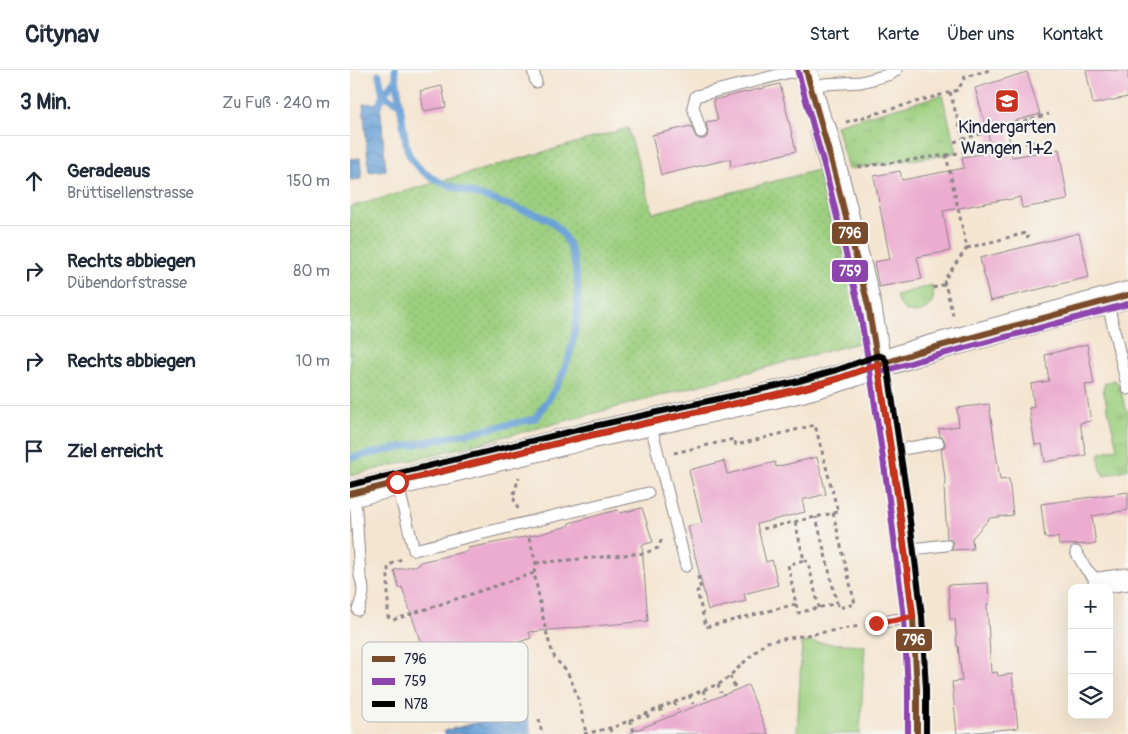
<!DOCTYPE html>
<html lang="de">
<meta charset="utf-8">
<style>
body{margin:0;font-family:Pangolin,sans-serif;background:#f6f6f7;color:#1f2937}
.controls{position:absolute;right:15px;bottom:15px;display:grid;overflow:hidden;border-radius:10px;box-shadow:0 5px 20px #0002}
.controls button{width:45px;height:45px;display:grid;place-items:center;padding:0;border:0;border-bottom:1px solid #e0e1e3;background:#fff;color:#1f2937;font:25px sans-serif}
.stop{position:absolute;width:15px;height:15px;margin:-11px;border:4px solid #c8321e;border-radius:50%;background:#fff}
.stop.end{background:#c8321e;border-color:#fff;box-shadow:0 1px 5px #0008}
.list{margin:0;padding:0;list-style:none}
h2{display:flex;justify-content:space-between;align-items:center;height:65px;margin:0;padding:0 20px;font-size:21px}
h2 small{font-size:16px;font-weight:400;color:#747a83}
.list li{display:grid;grid-template-columns:32px 1fr auto;gap:15px;align-items:center;box-sizing:border-box;height:90px;padding:0 20px;border-top:1px solid #e0e1e3}
.list b{display:block;font-size:19px;white-space:nowrap}
.list p{margin:0;font-size:16px;white-space:nowrap;color:#747a83}
.list em{font-size:16px;font-style:normal;color:#747a83}
.icon{flex:none;width:28px;height:28px;fill:none;stroke:currentColor;stroke-width:2;stroke-linecap:round;stroke-linejoin:round}
.map{position:relative;flex:none;width:778px;height:664px;overflow:hidden}
header{display:flex;align-items:center;gap:30px;box-sizing:border-box;height:70px;padding:0 25px;background:#fff;border-bottom:1px solid #e0e1e3}
header strong{font-size:24px}
nav{display:flex;gap:28px;margin-inline-start:auto;font-size:18px}
main{display:flex}
aside{flex:1;background:#fff}
.map>svg:first-child{display:block}
</style>
<header>
<strong>Citynav</strong>
<nav><a>Start</a><a>Karte</a><a>Über uns</a><a>Kontakt</a></nav>
</header>
<main>
<aside>
<h2>3 Min.<small>Zu Fuß · 240 m</small></h2>
<ul class="list">
<li><svg class="icon" aria-label="ahead" viewBox="0 0 24 24"><path d="M12 20V5M6 11l6-6 6 6"/></svg><div><b>Geradeaus</b><p>Brüttisellenstrasse</p></div><em>150 m</em></li>
<li><svg class="icon" aria-label="right" viewBox="0 0 24 24"><path d="M7 20v-9h11M14 6l5 5-5 5"/></svg><div><b>Rechts abbiegen</b><p>Dübendorfstrasse</p></div><em>80 m</em></li>
<li><svg class="icon" aria-label="right" viewBox="0 0 24 24"><path d="M7 20v-9h11M14 6l5 5-5 5"/></svg><div><b>Rechts abbiegen</b></div><em>10 m</em></li>
<li><svg class="icon" aria-label="arrive" viewBox="0 0 24 24"><path d="M6 21V4h12l-3 4 3 4H6"/></svg><div><b>Ziel erreicht</b></div></li>
</ul>
</aside>
<div class="map">
<svg width="778" height="664" viewBox="0 0 778 664">
<defs>
<pattern id="grass-dots" width="8" height="8" patternUnits="userSpaceOnUse" patternTransform="scale(1.25)"><rect width="8" height="8" fill="#9dcf7f"/><path d="M2 2h.1M6 6h.1" fill="none" stroke="#87b16f" stroke-width="1.8" stroke-linecap="round"/></pattern>
<pattern id="park-tufts" width="24" height="20" patternUnits="userSpaceOnUse" patternTransform="scale(1.25)"><rect width="24" height="20" fill="#9dcf7f"/><path d="M3 7l-1-3M5 7V3M7 7l1-3M15 17l-1-3M17 17v-4M19 17l1-3" fill="none" stroke="#87b16f"/></pattern>
<pattern id="water-waves" width="16" height="10" patternUnits="userSpaceOnUse" patternTransform="scale(1.25)"><rect width="16" height="10" fill="#669fd5"/><path d="M0 5q4-4 8 0t8 0" fill="none" stroke="#5481ae"/></pattern>
</defs>
<rect width="100%" height="100%" fill="#f6f6f2"/>
<filter id="ink" filterUnits="userSpaceOnUse"><feTurbulence type="fractalNoise" baseFrequency=".02" numOctaves="2"/><feDisplacementMap in="SourceGraphic" scale="10" xChannelSelector="R" yChannelSelector="G"/><feConvolveMatrix kernelMatrix="1 2 1 2 8 2 1 2 1" color-interpolation-filters="sRGB"/></filter>
<filter id="wash" filterUnits="userSpaceOnUse"><feTurbulence type="fractalNoise" baseFrequency=".0096" numOctaves="4" result="noise"/><feDisplacementMap in="SourceGraphic" scale="20" xChannelSelector="R" yChannelSelector="G"/><feGaussianBlur stdDeviation="1.12" result="paint"/><feColorMatrix in="noise" values="0 0 0 0 0 0 0 0 0 0 0 0 0 0 0 0 0 1.4 0 .05"/><feComposite in="paint" operator="in"/></filter>
<g filter="url(#wash)">
<rect width="100%" height="100%" fill="#f4e5d0"/>
<path fill="url(#grass-dots)" stroke="#60785d" d="M278 58 303 143 471 99 519 270 200 355 0 406V137Z"/>
<path fill="url(#park-tufts)" stroke="#60785d" d="M592 25 607 82 596 85 498 99 486 55Z
M582 215C592 244 552 255 546 225Z
M765 310 770 317 775 337 778 342V399L754 406C750 399 748 390 750 383L767 378 753 319 755 313Z"/>
<path fill="#9dcf7f" stroke="#60785d" d="M452 572 515 575 510 664H447Z"/>
<path fill="url(#water-waves)" stroke="#446088" d="M30 33 36 100 19 102 13 34Z
M10 88 12 109 0 110V89Z
M176 640 181 663 177 664H95L94 661Z"/>
<g fill="none" stroke-linecap="round" stroke-linejoin="round">
<path stroke="#669fd5" stroke-width="7" d="M29 5 33 25
M33 25 50 34
M30 33 33 25 46 9
M0 388 184 349C188 345 192 339 195 334 213 310 222 283 226 254 230 224 229 174 203 153 195 146 183 143 172 140 157 134 141 129 125 124 103 117 77 111 63 91 59 86 57 80 56 74L45 0"/>
</g>
<g id="blocks">
<path fill="#ecaccf" d="M736 0H778V27L743 34Z
M677 2 690 44 657 53 662 87 709 79 718 130 672 138 670 127 658 130 657 129 593 141 600 181 567 187 572 209 529 217 524 192 540 189 524 106 550 101 552 110 614 98 612 87 643 82 625 18Z
M430 14 446 81 381 97 380 89 311 105 302 65 341 56 346 67 350 69H354L357 67 358 63 356 52 368 50 363 30Z
M92 16 96 37 74 41 70 21Z
M729 163 739 207 640 231 630 188Z
M737 274 744 314 735 315 741 351 730 353 736 385 695 392 692 374 685 375 679 338 684 337 681 314 699 311 695 285Z
M639 334 650 410 659 409 663 445 640 448 622 468 623 479 601 480 603 477V474L602 470 597 468 594 416 596 415 591 379 595 376V372L593 368 590 366 589 359 609 356 607 338Z
M467 387 476 424 452 430 455 442 407 454 416 492 422 490 428 515 394 524 396 531 358 540 338 456 352 453 339 400 374 391 377 404 425 392 426 397Z
M778 422V440L742 446 746 474 709 475 708 467 695 468 691 434Z
M292 438 303 472 292 475 298 551 179 562 181 568 81 603 52 517 49 518 44 500 68 495 70 492 118 481V478L190 464 218 456 219 453 267 440 270 443Z
M638 513 639 534H637L641 603 647 602 648 606 662 604 668 658 607 664 602 612 612 611 608 576H607L605 549H600L598 515Z
M398 615 418 664H279V663Z"/>
</g>
</g>
<g filter="url(#ink)">
<use href="#blocks" fill-opacity="0" stroke="#8b8486" stroke-width="1"/>
<g fill="none" stroke-linecap="round" stroke-linejoin="round">
<defs>
<path id="service" d="M183 0 186 12
M461 17 474 14 511 12 541 4 546 0
M351 62 343 37 346 26 440 2 458 5
M757 230 778 319
M300 352 336 496
M541 381 588 373
M47 412 64 480 298 423
M2 424 6 440 10 506C15 520 13 527 8 540
M554 480 596 475
M726 482 736 499 749 513 748 517
M526 553 563 547"/>
<path id="minor" d="M456 0 473 59
M528 294 548 428 563 547 567 619V664
M749 513 778 509"/>
<path id="tertiary" d="M473 59 484 100 518 235 528 294
M0 424 233 367 451 319 490 308 568 282 778 225"/>
</defs>
<use href="#service" stroke="#8b8486" stroke-width="13"/>
<use href="#minor" stroke="#8b8486" stroke-width="23"/>
<use href="#tertiary" stroke="#8b8486" stroke-width="28"/>
<path stroke="#8b8486" stroke-width="3" stroke-dasharray="4 4" stroke-linecap="butt" d="M600 22 613 69 699 44
M496 52 608 20 615 7 640 0
M604 72 613 69
M596 85 685 72 687 81
M508 97 596 85 617 178 594 210 604 249
M617 178 676 163 678 168
M583 218 595 214
M324 383 384 369 386 375 465 355 488 442 412 459
M168 439 163 427 169 407
M483 443 505 534 489 538 487 533
M179 468 186 493 184 503C190 529 194 562 204 586 207 593 215 597 218 604 228 623 232 643 236 663
M51 489 38 496V547L43 550 184 503
M454 490 458 492 469 538
M186 493 295 483 308 478 311 471 310 468
M348 506 351 520 347 521 356 557 446 534 438 495 454 490 445 452
M446 534 448 543 487 533 466 447
M380 606 385 617
M368 614 371 623
M353 620 356 629
M339 625 343 634
M324 632 328 640
M310 638 313 646
M297 644 299 651
M189 649 192 664
M280 650 285 664
M260 658 261 664
M234 664 264 657 373 612 416 572 510 556"/>
<use href="#service" stroke="#fff" stroke-width="11"/>
<use href="#minor" stroke="#fff" stroke-width="21"/>
<use href="#tertiary" stroke="#fff" stroke-width="26"/>
<defs>
<path id="bus-1" d="M456 0 484 100 518 235 528 294 548 428 563 547 567 619V664
M0 424 233 367 451 319 490 308 568 282 778 225"/>
<path id="bus-2" d="M448 2 476 102 509 237 519 295 539 429 554 548 558 619V664
M531 302 570 290 778 234"/>
<path id="bus-3" d="M0 415 231 359 449 311 487 300 526 286C531 285 535 287 537 293L557 427 572 546 576 619V664"/>
</defs>
<use href="#bus-1" stroke="#f6f6f2" stroke-width="10"/>
<use href="#bus-2" stroke="#f6f6f2" stroke-width="10"/>
<use href="#bus-3" stroke="#f6f6f2" stroke-width="10"/>
<use href="#bus-1" stroke="#7a4b2a" stroke-width="6"/>
<use href="#bus-2" stroke="#8e44ad" stroke-width="6"/>
<use href="#bus-3" stroke="#000" stroke-width="6"/>
</g>
</g>
<g fill="none" stroke-linecap="round" stroke-linejoin="round" filter="url(#ink)">
<path stroke="#c8321e" stroke-width="6" d="M47 412 233 367 451 319 490 308 528 294 548 428 563 547 526 553"/>
</g>
<defs>
<symbol id="school-square" viewBox="-11 -11 22 22"><rect x="-9" y="-9" width="18" height="18" rx="4" fill="#c8321e" stroke="#f6f6f2"/><path d="M0-5L7-2L0 1L-7-2ZM-4 1L0 2.5L4 1V4Q0 6-4 4Z" fill="#fff"/></symbol>
</defs>
<g fill-rule="evenodd">
<use href="#school-square" x="643" y="17" width="28" height="28"/>
</g>
<g text-anchor="middle" stroke-width="4.5" stroke-linejoin="round" paint-order="stroke">
<g font-size="18" fill="#22223b" stroke="#f6f6f2">
<text x="657" y="63">Kindergarten<tspan x="657" dy="21">Wangen 1+2</tspan></text>
</g>
</g>
<rect x="12" y="572" width="166" height="80" rx="8" fill="#f6f6f2" stroke="#b6b6bb" stroke-width="1"/>
<rect x="22" y="586" width="23" height="6" fill="#7a4b2a"/>
<rect x="22" y="608" width="23" height="7" fill="#8e44ad"/>
<rect x="22" y="631" width="23" height="6" fill="#000"/>
<g font-size="14" fill="#22223b">
<text x="54" y="594">796</text>
<text x="54" y="616">759</text>
<text x="54" y="639">N78</text>
</g>
<g stroke="#f6f6f2" stroke-width="2">
<rect x="481" y="151" width="38" height="24" rx="5" fill="#7a4b2a"/>
<rect x="481" y="189" width="38" height="24" rx="5" fill="#8e44ad"/>
<rect x="545" y="558" width="38" height="24" rx="5" fill="#7a4b2a"/>
</g>
<g font-size="14" text-anchor="middle" font-weight="bold" fill="#fff">
<text x="500" y="168">796</text>
<text x="500" y="206">759</text>
<text x="564" y="575">796</text>
</g>
</svg>
<div class="controls">
<button>+</button>
<button>−</button>
<button><svg class="icon" aria-label="layers" viewBox="0 0 24 24"><path d="M12 4l9 5-9 5-9-5zM3 14l9 5 9-5"/></svg></button>
</div>
<div class="stop" style="left:47px;top:412px"></div>
<div class="stop end" style="left:526px;top:553px"></div>
</div>
</main>
